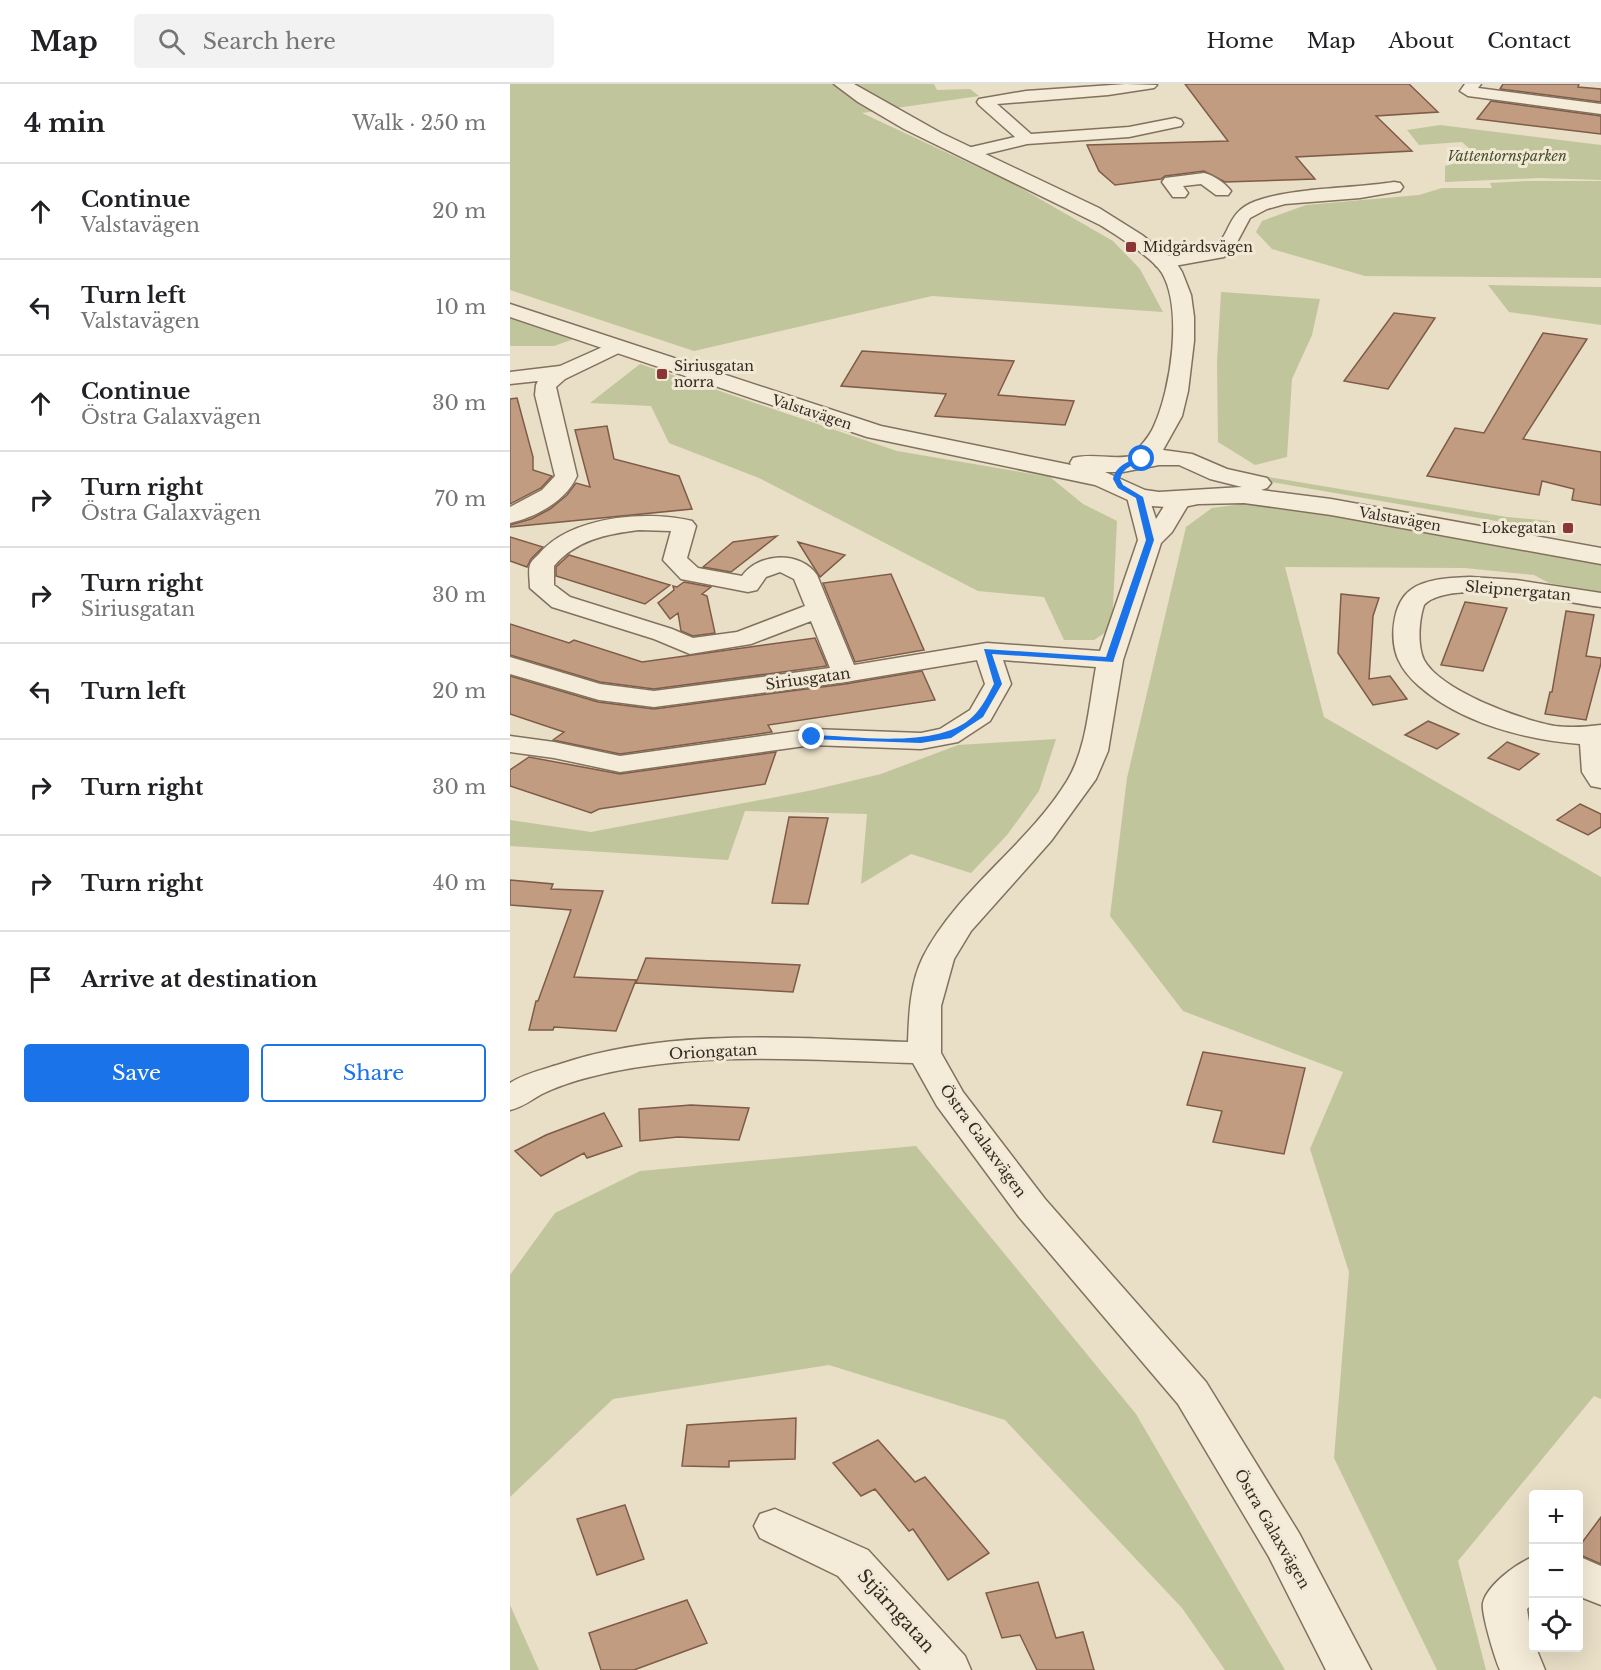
<!DOCTYPE html>
<meta charset="utf-8">
<style>
body{margin:0;font-family:"Libre Baskerville",serif;background:#f2f2f2;color:#202124}
.controls{position:absolute;right:18px;bottom:18px;display:grid;overflow:hidden;border-radius:6px;box-shadow:0 6px 24px #0002}
.controls button{width:54px;height:54px;display:grid;place-items:center;padding:0;border:0;border-bottom:2px solid #e0e0e0;background:#fff;color:#202124;font:30px sans-serif}
.stop{position:absolute;width:18px;height:18px;margin:-14px;border:4px solid #1a73e8;border-radius:50%;background:#fff}
.stop.end{background:#1a73e8;border-color:#fff;box-shadow:0 2px 6px #0008}
.list{margin:0;padding:0;list-style:none}
h2{display:flex;justify-content:space-between;align-items:center;height:78px;margin:0;padding:0 24px;font-size:26px}
h2 small{font-size:20px;font-weight:400;color:#757577}
.list li{display:grid;grid-template-columns:39px 1fr auto;gap:18px;align-items:center;box-sizing:border-box;height:96px;padding:0 24px;border-top:2px solid #e0e0e0}
.list b{display:block;font-size:22px;white-space:nowrap}
.list p{margin:0;font-size:20px;white-space:nowrap;color:#757577}
.list em{font-size:20px;font-style:normal;color:#757577}
.actions{display:flex;gap:12px;padding:18px 24px}
.actions a{flex:1;padding:14px 0;border:2px solid #1a73e8;border-radius:6px;text-align:center;font-size:21px;color:#1a73e8}
.actions .main{background:#1a73e8;color:#fff}
.icon{flex:none;width:33px;height:33px;fill:none;stroke:currentColor;stroke-width:2;stroke-linecap:round;stroke-linejoin:round}
.map{position:relative;flex:none;width:1091px;height:1586px;overflow:hidden}
header{display:flex;align-items:center;gap:36px;box-sizing:border-box;height:84px;padding:0 30px;background:#fff;border-bottom:2px solid #e0e0e0}
header strong{font-size:28px}
nav{display:flex;gap:33px;margin-inline-start:auto;font-size:21px}
.search{width:420px;height:54px;background:#f2f2f2;display:flex;align-items:center;gap:15px;box-sizing:border-box;padding:0 21px;border-radius:6px;color:#757577;font-size:22px}
main{display:flex}
aside{flex:1;background:#fff}
.map>svg:first-child{display:block}
</style>
<header>
<strong>Map</strong>
<div class="search"><svg class="icon" aria-label="search" viewBox="0 0 24 24"><circle cx="10" cy="10" r="6"/><path d="M15 15l6 6"/></svg>Search here</div>
<nav><a>Home</a><a>Map</a><a>About</a><a>Contact</a></nav>
</header>
<main>
<aside>
<h2>4 min<small>Walk · 250 m</small></h2>
<ul class="list">
<li><svg class="icon" aria-label="ahead" viewBox="0 0 24 24"><path d="M12 20V5M6 11l6-6 6 6"/></svg><div><b>Continue</b><p>Valstavägen</p></div><em>20 m</em></li>
<li><svg class="icon" aria-label="left" viewBox="0 0 24 24"><path d="M17 20v-9H6M10 6l-5 5 5 5"/></svg><div><b>Turn left</b><p>Valstavägen</p></div><em>10 m</em></li>
<li><svg class="icon" aria-label="ahead" viewBox="0 0 24 24"><path d="M12 20V5M6 11l6-6 6 6"/></svg><div><b>Continue</b><p>Östra Galaxvägen</p></div><em>30 m</em></li>
<li><svg class="icon" aria-label="right" viewBox="0 0 24 24"><path d="M7 20v-9h11M14 6l5 5-5 5"/></svg><div><b>Turn right</b><p>Östra Galaxvägen</p></div><em>70 m</em></li>
<li><svg class="icon" aria-label="right" viewBox="0 0 24 24"><path d="M7 20v-9h11M14 6l5 5-5 5"/></svg><div><b>Turn right</b><p>Siriusgatan</p></div><em>30 m</em></li>
<li><svg class="icon" aria-label="left" viewBox="0 0 24 24"><path d="M17 20v-9H6M10 6l-5 5 5 5"/></svg><div><b>Turn left</b></div><em>20 m</em></li>
<li><svg class="icon" aria-label="right" viewBox="0 0 24 24"><path d="M7 20v-9h11M14 6l5 5-5 5"/></svg><div><b>Turn right</b></div><em>30 m</em></li>
<li><svg class="icon" aria-label="right" viewBox="0 0 24 24"><path d="M7 20v-9h11M14 6l5 5-5 5"/></svg><div><b>Turn right</b></div><em>40 m</em></li>
<li><svg class="icon" aria-label="arrive" viewBox="0 0 24 24"><path d="M6 21V4h12l-3 4 3 4H6"/></svg><div><b>Arrive at destination</b></div></li>
</ul>
<div class="actions"><a class="main">Save</a><a>Share</a></div>
</aside>
<div class="map">
<svg width="1091" height="1586" viewBox="0 0 1091 1586">
<rect width="100%" height="100%" fill="#e9dec6"/>
<path fill="#c1c59b" d="M0 0H424L427 6 460 5 469 12 352 29 504 100 603 157 630 185 653 228 422 212 184 267 0 206Z
M930 41 1091 61V96L1030 94 935 98V82L969 73 952 58 909 61 897 46Z
M1018 97H1091V194L855 192 762 165 746 148 752 137 796 121 909 111 932 104H982L980 99Z
M978 201 1091 203V241L999 228Z
M711 208 810 215 802 251 782 295 777 373 745 381 708 358 707 278Z
M0 233 64 255 44 262H0Z
M130 280 387 367 540 393 573 420 607 437 602 544 584 556H554L534 513 468 507 249 394 159 359 141 322 80 319Z
M753 392 997 433 1040 437 1039 442 992 438 744 395Z
M746 418 1091 477V509L1039 499 1024 491 955 484 775 483 814 633 1091 793V1315L1084 1312 948 1477 976 1586H927L824 1374 839 1188 800 1065 833 988 673 927 600 832 617 694 676 443 702 424Z
M546 655 529 707 497 751 461 789 401 770 351 800 357 730 235 727 218 776 0 762V736L81 748 303 706 371 690 448 661Z
M406 1062 626 1330 775 1586H715L672 1524 495 1336 319 1281 103 1315 0 1413V1191L45 1129 130 1087Z
M0 1521 29 1586H0Z"/>
<path fill="#c29c81" stroke="#7e5c47" stroke-width="1.5" d="M675 0H899L928 28 866 32 902 67 786 73 805 95 715 98 694 87 655 92 651 95 605 101 589 87 577 61 718 57Z
M993 0H1069L1068 3 1091 5V18L990 5Z
M981 17 1091 32V50L967 35Z
M884 229 925 234 878 305 834 297Z
M1033 249 1077 255 1013 355 1091 368V421L1062 416 1064 405 1032 397 1029 411 917 392 945 344 974 349Z
M352 267 504 277 488 311 564 317 555 341 425 332 436 310 331 302Z
M7 314 23 373V386L42 392 31 404 0 420V315Z
M97 342 104 375 169 392 182 425 0 443V441L21 435 40 425 57 411 66 399 80 403 65 346Z
M267 452 221 488 193 483 223 458Z
M0 453 33 463 21 475 17 483 0 477Z
M288 458 335 471 310 493Z
M59 471 160 501 135 520 46 492V483Z
M381 490 414 566 345 578 313 499Z
M174 498 201 503 192 510 197 512 205 549 183 552 171 547 168 529 160 535 148 519 164 506 163 502 167 503Z
M831 510 869 514 863 532 859 595 880 592 897 615 863 621 828 569Z
M955 518 997 524 973 587 931 581Z
M1056 527 1084 531 1076 572 1091 574V579L1076 636 1035 630 1040 608H1042Z
M0 540 59 559 64 556 132 578 305 554 317 582 144 605 90 598 0 571Z
M412 587 425 616 258 641 262 648 110 670 43 656 54 648 0 630V592L88 618 144 625 335 600Z
M918 637 949 650 927 665 895 651Z
M997 658 1029 670 1009 686 978 674Z
M266 668 255 700 89 725 81 729 0 702V686L19 673 110 690Z
M1070 720 1091 730V743L1078 751 1047 736Z
M279 733 318 734 298 820 262 819Z
M0 796 43 800 41 805 93 807 64 893 126 896 106 947 44 943 43 946H19L26 917H28L61 826 0 821Z
M136 874 290 881 283 908 126 899Z
M693 968 795 984 774 1070 703 1058 712 1027 677 1021Z
M181 1021 239 1024 229 1056 168 1053 130 1057 129 1025Z
M94 1029 112 1062 77 1074 74 1069 31 1092 5 1067 36 1051Z
M286 1334 285 1375 219 1377V1383L172 1382 177 1341Z
M368 1356 405 1398 415 1393 479 1469 438 1496 403 1445 399 1447 365 1405 351 1412 323 1379Z
M115 1421 134 1475 87 1491 67 1435Z
M1091 1433V1480L1068 1470V1464Z
M528 1498 546 1554 573 1548 584 1586H527L510 1551 492 1554 476 1509Z
M177 1516 197 1559 124 1586H91L79 1549Z"/>
<g fill="none" stroke-linecap="round" stroke-linejoin="round">
<defs>
<path id="minor" d="M616 0 647 1 644 4 598 11 487 20 521 50 619 43 665 34 671 36 673 39 671 42 619 53 517 60 459 74 451 69 453 65 505 53 469 21 467 18 469 15 516 7Z
M955 0H971L968 4 1091 20V30L958 12 950 7Z
M694 89C703 91 715 99 721 107L718 111H706L691 100 673 102 678 109 675 113H663L652 98 655 94Z
M884 98 890 99 893 103 890 107 850 114 775 120 757 125 740 134 725 162 714 173 653 184 646 182 644 178 646 174 653 172C668 170 691 170 703 163 722 152 715 128 746 117 786 103 841 105 884 98Z
M106 257 113 259 116 263 113 267 55 295 46 303 67 392C56 417 26 433 0 439V423L32 406 45 392 25 311 26 301 28 297 0 300V288L50 282Z
M629 406 637 408 646 435 661 411 669 409 677 411 681 416 662 448 651 459 613 576 598 667 586 695 541 757 461 847 444 875 431 922V969L453 1008 535 1115 696 1298 789 1449 861 1586H816L759 1473 668 1320 509 1133 427 1022 403 979C296 976 184 966 80 993 64 997 46 1003 32 1010 21 1016 13 1023 0 1026V999C14 990 31 986 47 981 159 943 282 954 398 958 399 930 400 899 413 873 448 805 517 762 557 697 577 664 579 620 586 583L493 576 501 600 480 637 448 658 411 665 302 661 110 688 44 674 0 668V652L44 658 110 672 302 645 411 649 430 645 460 626 475 600 467 576 335 598 144 623 89 616 0 590V573L90 600 144 607 320 584 301 537 241 560 180 570 144 555 42 523 20 504C20 497 18 487 20 481 21 477 26 473 29 470 61 432 137 426 182 437L186 442 177 474 188 484 232 492C248 469 290 466 307 491L344 581 477 559 590 567 628 456 617 413 621 408ZM129 446 161 447 153 476 171 495 238 508 247 506 256 493 270 488 284 495 295 522 227 548 183 554 162 545 60 513 44 501V482C66 456 96 450 129 446Z
M960 493 1006 496 1091 509V523C1055 518 939 493 914 521 909 536 907 561 914 576 931 607 1011 636 1045 642 1061 644 1075 643 1091 641V704L1081 702 1072 688 1070 660C1016 656 951 639 909 602 901 595 893 586 889 577 879 557 882 518 902 505 918 494 942 494 960 493Z
M265 1425 358 1466 455 1572 461 1586H411L328 1492 250 1454 244 1442 250 1430Z
M1068 1472 1091 1482V1521L1068 1512Z
M1023 1473V1519L1017 1525 1023 1564H1026L1035 1586H990C985 1575 971 1529 973 1519 977 1501 1007 1479 1023 1473Z"/>
<path id="tertiary" d="M324 0H344L431 49 589 124 632 151 665 177 672 188 681 211 684 233V257L678 307 672 332 653 366 682 370 717 385 757 394 761 399 757 404 751 406 821 415 1091 464V480L821 431 734 419 688 420 669 424 629 421 585 401 357 353 0 233V220L371 342 561 381 560 379 563 374C583 369 602 376 622 372 630 362 639 354 644 342 661 305 673 225 652 189 643 174 605 150 590 141L394 45 348 18ZM649 381H669L700 395 732 403 649 408 635 406 595 388H613Z"/>
</defs>
<use href="#minor" stroke="#82715e" stroke-width="3"/>
<use href="#tertiary" stroke="#82715e" stroke-width="3"/>
<use href="#minor" fill="#f4ecd8" fill-rule="evenodd"/>
<use href="#tertiary" fill="#f4ecd8" fill-rule="evenodd"/>
</g>
<path fill="#1a73e8" d="M632 373 635 377C624 380 613 383 610 395L613 401 633 413 644 456 603 578 482 570 492 600 473 633 441 654 411 659 298 655 297 653 302 651C347 652 436 667 467 628 474 620 479 609 484 600L474 565 596 573 636 456 626 414 608 404 603 395C606 381 619 377 632 373Z"/>
<g fill="#8a3536" stroke="#f1e9d5" stroke-width="2">
<rect x="615" y="157" width="12" height="12" rx="3"/>
<rect x="146" y="284" width="12" height="12" rx="3"/>
<rect x="1052" y="438" width="12" height="12" rx="3"/>
</g>
<g text-anchor="middle" stroke-width="6" stroke-linejoin="round" paint-order="stroke">
<g font-size="14" font-style="italic" fill="#454e29" stroke="#f1e9d5">
<text x="997" y="77">Vattentornsparken</text>
</g>
<g font-size="14" fill="#342a20" stroke="#f1e9d5" text-anchor="start">
<text x="633" y="168">Midgårdsvägen</text>
<text x="164" y="287">Siriusgatan<tspan x="164" dy="16">norra</tspan></text>
<text x="1046" y="449" text-anchor="end">Lokegatan</text>
</g>
<g font-size="14" fill="#342a20" stroke="#f1e9d5">
<text transform="translate(302 328) rotate(18)" y="5">Valstavägen</text>
<text transform="translate(890 435) rotate(10)" y="5">Valstavägen</text>
</g>
<g font-size="15" fill="#342a20" stroke="#f1e9d5">
<text transform="translate(1008 507) rotate(5)" y="5">Sleipnergatan</text>
<text transform="translate(298 595) rotate(-8)" y="5">Siriusgatan</text>
<text transform="translate(203 968) rotate(-3)" y="5">Oriongatan</text>
<text transform="translate(473 1057) rotate(54)" y="5">Östra Galaxvägen</text>
<text transform="translate(762 1445) rotate(60)" y="5">Östra Galaxvägen</text>
</g>
<g font-size="18" fill="#342a20" stroke="#f1e9d5">
<text transform="translate(386 1527) rotate(48)" y="6">Stjärngatan</text>
</g>
</g>
</svg>
<div class="controls">
<button>+</button>
<button>−</button>
<button><svg class="icon" aria-label="locate" viewBox="0 0 24 24"><circle cx="12" cy="12" r="6"/><path d="M12 2v4M12 18v4M2 12h4M18 12h4"/></svg></button>
</div>
<div class="stop" style="left:632px;top:375px"></div>
<div class="stop end" style="left:302px;top:653px"></div>
</div>
</main>
